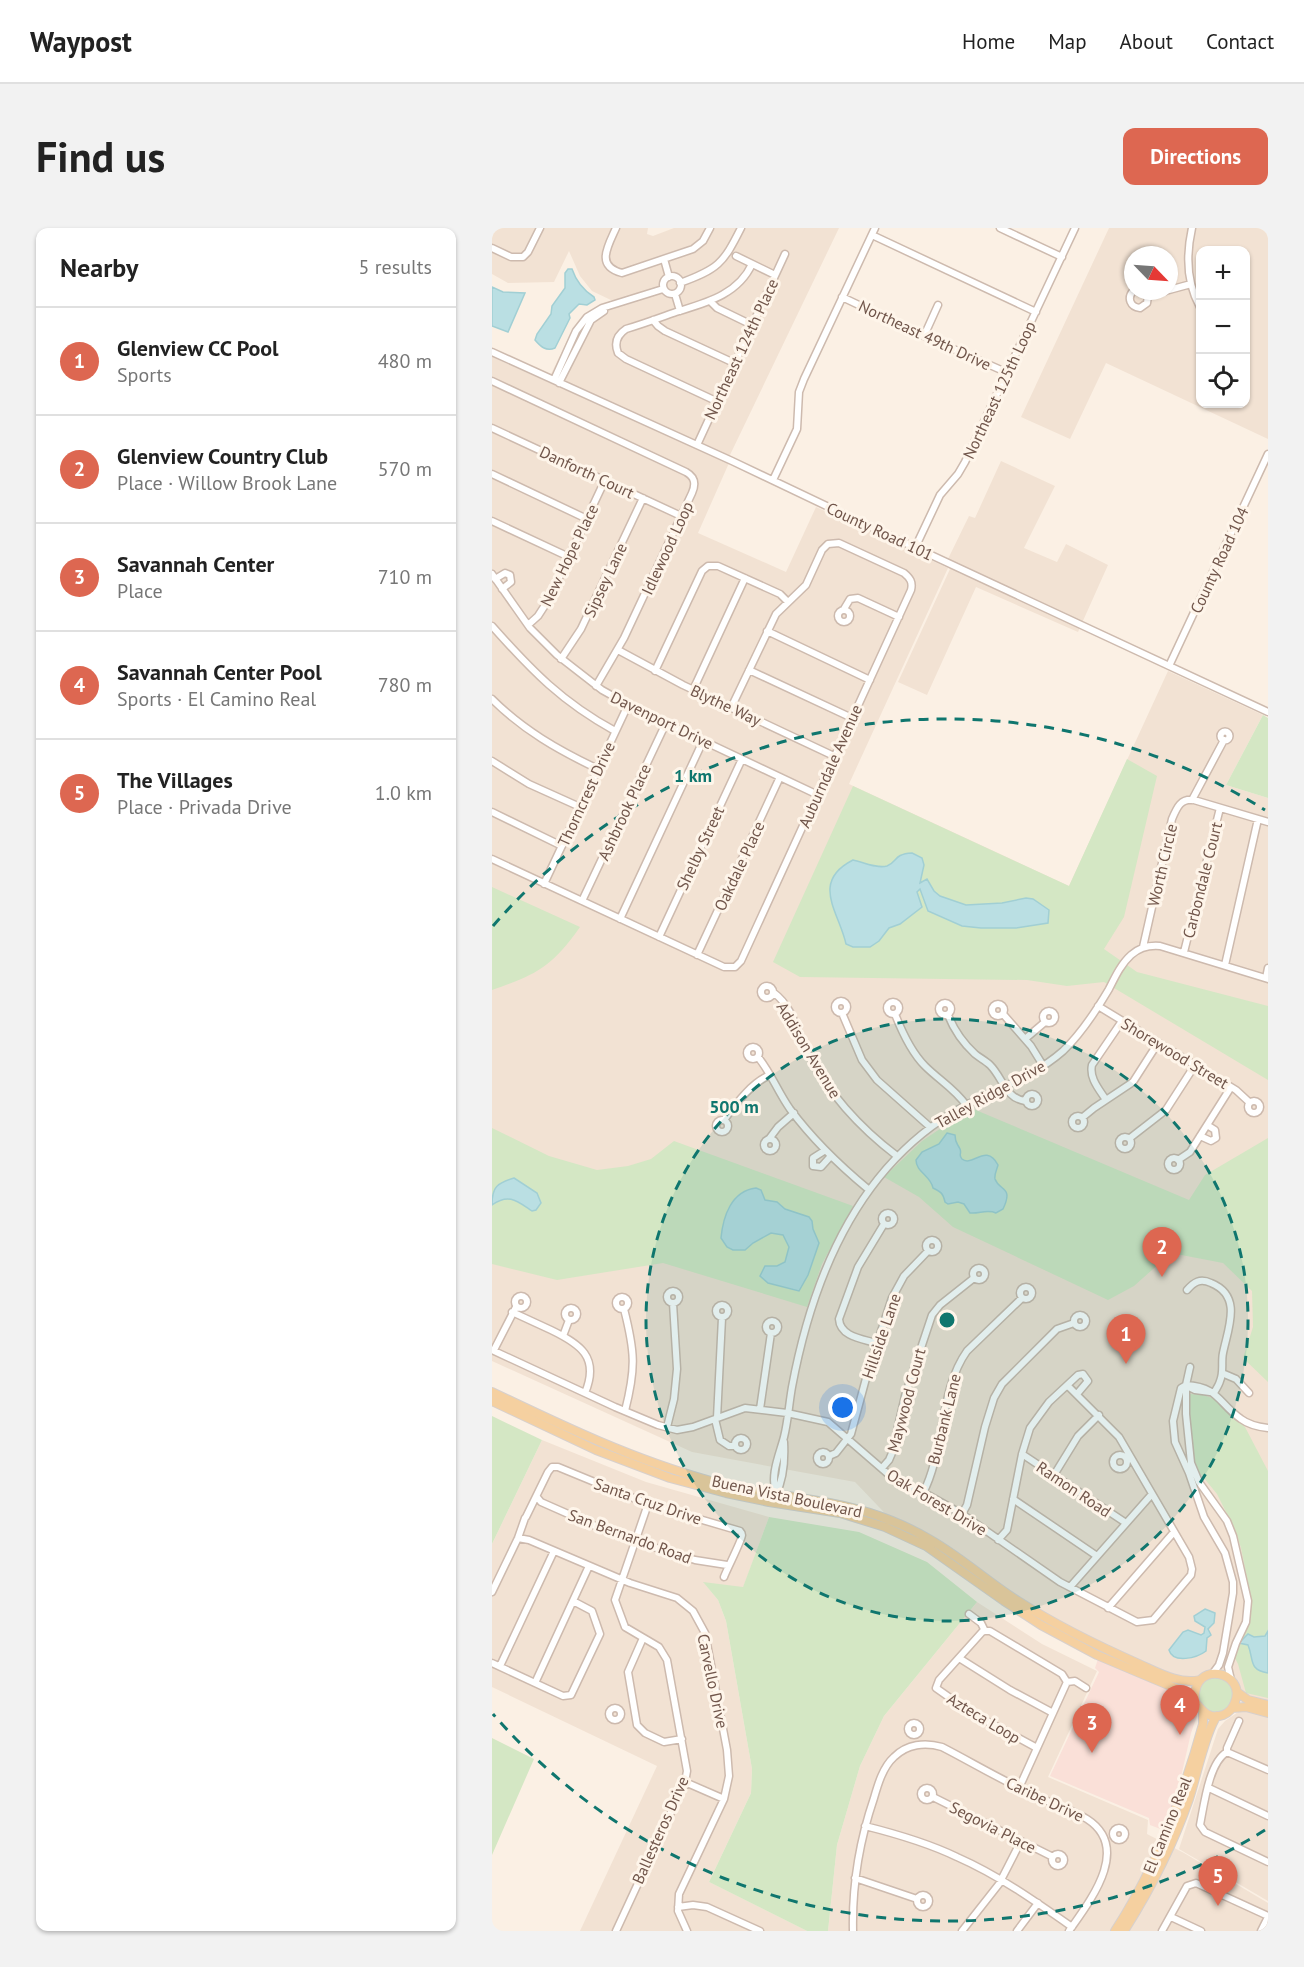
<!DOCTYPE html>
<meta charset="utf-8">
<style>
body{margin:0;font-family:"PT Sans",sans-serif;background:#f2f2f2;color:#222}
.controls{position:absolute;right:18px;top:18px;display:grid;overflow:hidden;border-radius:12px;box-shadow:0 2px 4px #0004}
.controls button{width:54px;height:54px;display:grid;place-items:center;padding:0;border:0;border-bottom:2px solid #e0e0e0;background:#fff;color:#222;font:30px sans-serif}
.compass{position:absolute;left:632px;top:18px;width:54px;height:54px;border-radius:50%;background:#fff;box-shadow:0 2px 4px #0004;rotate:115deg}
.you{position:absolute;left:351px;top:1180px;width:21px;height:21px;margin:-15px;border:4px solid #fff;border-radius:50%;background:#1a73e8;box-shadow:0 0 0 9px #1a73e833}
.badge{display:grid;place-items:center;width:39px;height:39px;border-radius:50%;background:#dd6751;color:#fff;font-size:20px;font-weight:700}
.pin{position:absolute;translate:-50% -50px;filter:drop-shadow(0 2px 3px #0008)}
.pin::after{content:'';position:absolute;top:32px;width:21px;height:18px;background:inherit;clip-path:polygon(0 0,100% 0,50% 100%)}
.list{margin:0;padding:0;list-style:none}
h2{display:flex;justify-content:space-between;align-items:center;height:78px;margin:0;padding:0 24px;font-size:26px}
h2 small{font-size:20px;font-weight:400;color:#767676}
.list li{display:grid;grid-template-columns:39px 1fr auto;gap:18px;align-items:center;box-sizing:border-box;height:108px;padding:0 24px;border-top:2px solid #e0e0e0}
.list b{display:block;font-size:22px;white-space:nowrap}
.list p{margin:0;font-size:20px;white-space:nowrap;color:#767676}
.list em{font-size:20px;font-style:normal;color:#767676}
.icon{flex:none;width:33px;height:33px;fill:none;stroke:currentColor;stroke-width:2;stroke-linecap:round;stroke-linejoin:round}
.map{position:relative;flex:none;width:776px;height:1703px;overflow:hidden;border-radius:12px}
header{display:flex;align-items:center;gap:36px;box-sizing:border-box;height:84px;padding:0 30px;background:#fff;border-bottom:2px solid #e0e0e0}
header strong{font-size:28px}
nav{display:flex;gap:33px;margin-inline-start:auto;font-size:21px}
.intro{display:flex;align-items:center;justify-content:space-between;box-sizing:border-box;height:144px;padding:0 36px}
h1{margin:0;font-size:42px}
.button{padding:15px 27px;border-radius:12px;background:#dd6751;color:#fff;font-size:21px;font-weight:700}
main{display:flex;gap:36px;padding:0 36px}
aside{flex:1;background:#fff;border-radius:12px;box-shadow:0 2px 4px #0004}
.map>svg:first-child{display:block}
</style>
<header>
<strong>Waypost</strong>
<nav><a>Home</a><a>Map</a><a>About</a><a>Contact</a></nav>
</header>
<div class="intro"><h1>Find us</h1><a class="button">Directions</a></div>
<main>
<aside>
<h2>Nearby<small>5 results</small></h2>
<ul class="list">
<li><span class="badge">1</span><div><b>Glenview CC Pool</b><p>Sports</p></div><em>480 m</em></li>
<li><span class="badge">2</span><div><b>Glenview Country Club</b><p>Place · Willow Brook Lane</p></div><em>570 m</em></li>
<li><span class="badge">3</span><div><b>Savannah Center</b><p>Place</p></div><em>710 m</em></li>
<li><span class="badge">4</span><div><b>Savannah Center Pool</b><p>Sports · El Camino Real</p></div><em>780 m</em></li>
<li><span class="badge">5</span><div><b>The Villages</b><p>Place · Privada Drive</p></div><em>1.0 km</em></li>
</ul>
</aside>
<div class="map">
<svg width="776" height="1703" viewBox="0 0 776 1703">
<rect width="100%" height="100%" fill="#fbf0e4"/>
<path fill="#f2e2d3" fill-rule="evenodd" d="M0 0H156L155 6 161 8 182 0H347L237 229 58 148 78 107 98 85 121 73 100 63 88 48 77 23 62 54 16 55 0 46Z
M617 0H776V211L614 135 578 211 529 189ZM708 22H754V176H708ZM641 27H677V63H641Z
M0 129 237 235 206 305 294 344 324 279 456 340 357 556 577 658 676 443 771 487 734 557 776 570V1480L719 1466 614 1428 534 1383 408 1301 363 1254 200 1224 0 1133Z
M509 233 563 258 532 320 565 334 574 316 616 337 590 395 455 333 477 288 483 290Z
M454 336 588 399 586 404 484 359 435 467 406 454 458 341Z
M50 1212 154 1254 277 1289 251 1360 212 1355 226 1372 234 1393 260 1541 259 1565 217 1654 315 1703H88L165 1538 0 1459V1316Z
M485 1374 550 1416 605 1443 556 1549 656 1592 655 1606 692 1625 776 1675V1703H336L345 1617 368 1538 392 1488Z
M749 1482 776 1489V1673L687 1621 726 1501 733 1493Z"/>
<path fill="#fae0d8" d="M606 1431 687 1467 696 1469 703 1479 705 1488 699 1505 686 1562 671 1602 658 1597 657 1590 558 1548 607 1444 603 1440Z"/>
<path fill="#d4e7c4" d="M771 487 776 490V570L734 557Z
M635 531 665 548 632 689 612 721 645 744 776 778V852L612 754 575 758 535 752 308 749 281 734 361 558 577 658Z
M0 659 88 699C59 740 45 746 0 762Z
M479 880 697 972 713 947 776 910V1154L751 1130 761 1099 760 1063 731 1035 679 1025 642 1058 616 1072 461 999 427 969 392 949 430 913Z
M0 900 57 928 105 942 136 938 159 931 182 913 361 978 330 1036 315 1079 171 1035 65 1052 0 1036Z
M698 1166 711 1167 723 1171 753 1199 776 1243V1470L754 1465 746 1436 741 1426 758 1393 759 1371 749 1320 744 1304 725 1266 707 1244 702 1231 696 1173Z
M0 1188 50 1212 0 1316Z
M277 1289 367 1304 435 1334 485 1374 392 1488 368 1538 345 1617 336 1703H315L217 1654 259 1565 260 1541 234 1393 226 1372 211 1354 251 1359Z
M729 1449C733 1452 738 1454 740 1458 748 1472 731 1490 717 1484 713 1482 710 1478 707 1474L708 1457 716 1450Z
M0 1510 42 1531 0 1627Z"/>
<path fill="#badfe3" stroke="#a1cfd4" stroke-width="1.5" d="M76 41H80C84 53 91 62 102 69L103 72 95 77 87 76 77 86 78 90 63 120C54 124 48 118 43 112L45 106 59 86 60 78 73 60V45Z
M0 59 11 64 33 65 16 104 0 98Z
M420 625 430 630 432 637 428 655 435 651 442 663 448 668 474 677 510 675 534 670 541 671 557 682 556 695 524 700H489L470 698 436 683 428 661 425 664 430 679 408 696 397 700 387 713 378 719H361L354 716C347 684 318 654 361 632 371 634 385 641 395 638 406 634 401 626 420 625Z
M455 905 463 907C463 915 465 915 468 921 470 926 466 927 470 931 480 940 494 914 506 937 505 941 502 947 503 951 507 963 522 958 511 981L504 985C495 981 487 986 478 985L472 976 466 974 456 976 453 974C451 965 449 964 441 960 439 948 424 944 424 932L430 924 447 916Z
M22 950 45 965 49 975 44 982 40 983C25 973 17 965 0 977 0 959 5 955 22 950Z
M264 960 269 962 273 972 285 974 293 981 317 989 320 993 321 1001 327 1015 316 1047 307 1063 276 1055 268 1048 273 1038H285L293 1034 297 1019 291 1007 279 1005 261 1015 253 1022H241L235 1019 229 1010C231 989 239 963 264 960Z
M713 1381 723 1385 722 1395 716 1401 719 1407 715 1410 714 1423C705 1430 681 1436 677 1422L691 1404 696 1402 709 1407 712 1405 713 1399 703 1393 702 1388Z
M776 1403V1445C756 1442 762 1431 756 1417L747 1415 756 1406 762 1409 773 1408Z"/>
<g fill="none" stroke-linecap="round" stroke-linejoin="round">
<defs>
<path id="minor" d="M124 0C116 18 103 38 130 45L201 21 211 13 218 0
M508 0 570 29
M700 0C694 27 694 54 708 79
M380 7 544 84
M0 20 19 29H31L36 24 48 0
M244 28 283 47
M172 31 177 49
M171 57a9 9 0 1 1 18 0a9 9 0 1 1-18 0Z
M188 55C226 41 231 36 249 0
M677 62 699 56
M641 63C635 70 638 79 648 80L655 75 656 68 652 63
M183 66 188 83
M656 68 674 63
M350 69 432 108 516 145
M218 73 225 80 260 97
M161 92 166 98 173 103 242 135
M432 108 446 77
M0 124 240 233 366 293 776 484
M62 152 84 103 95 89 110 80 171 61
M0 153 194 244C203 249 204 256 200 265L132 410 104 458
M67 155 99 92 112 83
M224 173 134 131 126 125C122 115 125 107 134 101 151 96 167 90 184 84 213 75 246 67 260 36
M0 200 189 288
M205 217 293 26
M0 246 95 291
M281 252 305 201 307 164 312 151 383 0
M0 293 77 329
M423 320 448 267 466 246 473 234 583 0
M0 346 38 400 65 427 110 462 146 482 326 567
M3 351 13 345 18 347 19 354 10 361
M352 381 358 371 366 370 407 389
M346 388a6 6 0 1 1 12 0a6 6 0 1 1-12 0Z
M36 397 46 388 57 371 113 252
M0 398C40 443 70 474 123 503
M275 403 378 452
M126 422 191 457 344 529
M69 431 89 401 151 270
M677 438 776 226
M257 442 360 490
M163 443 210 343 216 338H226L288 366 296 374
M201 462 253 350
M0 471C31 502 66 522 106 541
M728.5 508a4.5 4.5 0 1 1 9 0a4.5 4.5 0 1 1-9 0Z
M0 533 37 556 88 579
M700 572 732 512
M0 584 70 618
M0 631 232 739H243L249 733 419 362C421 354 418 350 412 345L347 315 336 316 330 322 314 357 284 386 239 480
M52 656 136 477
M90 673 174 495
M128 691 211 513
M167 709 250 531
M651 719 680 591C685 579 689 570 702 572L776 594
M692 724 728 580
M205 727 288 549
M733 737 766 591
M774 750 776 740
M269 764a6 6 0 1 1 12 0a6 6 0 1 1-12 0Z
M282 765C301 779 305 804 315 824 337 866 368 900 405 928
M343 779a6 6 0 1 1 12 0a6 6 0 1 1-12 0Z
M395 780a6 6 0 1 1 12 0a6 6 0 1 1-12 0Z
M447 781a6 6 0 1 1 12 0a6 6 0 1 1-12 0Z
M500 782a6 6 0 1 1 12 0a6 6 0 1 1-12 0Z
M606 778 744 862 757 874
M551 789a6 6 0 1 1 12 0a6 6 0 1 1-12 0Z
M350 785 370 832 385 852 438 899
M403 786C410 804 419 824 433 838 447 852 463 861 474 877
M511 786 539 818 552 839
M456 787C462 802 471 815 483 826 488 830 494 833 498 837 511 850 513 870 533 873
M533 811 553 794
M255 825a6 6 0 1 1 12 0a6 6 0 1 1-12 0Z
M266 829C279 845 286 864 298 881 321 912 347 937 376 961
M534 872a6 6 0 1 1 12 0a6 6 0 1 1-12 0Z
M614 872C607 861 597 850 600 837L630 793
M756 879a6 6 0 1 1 12 0a6 6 0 1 1-12 0Z
M580 894a6 6 0 1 1 12 0a6 6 0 1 1-12 0Z
M591 889 602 880 641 854 666 815
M224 898a6 6 0 1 1 12 0a6 6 0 1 1-12 0Z
M232 892C244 876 259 855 278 847
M708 908 719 913 724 910 723 902 715 897
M627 915a6 6 0 1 1 12 0a6 6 0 1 1-12 0Z
M638 910 674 882 703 837
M272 917a6 6 0 1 1 12 0a6 6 0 1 1-12 0Z
M277 911 286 899 302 885
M332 923 321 930V938L329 939 338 929
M676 936a6 6 0 1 1 12 0a6 6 0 1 1-12 0Z
M686 932 698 924 739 859
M390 991a6 6 0 1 1 12 0a6 6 0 1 1-12 0Z
M434 1018a6 6 0 1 1 12 0a6 6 0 1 1-12 0Z
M481 1046a6 6 0 1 1 12 0a6 6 0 1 1-12 0Z
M528 1065a6 6 0 1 1 12 0a6 6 0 1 1-12 0Z
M695 1062C702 1054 708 1050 719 1055 751 1068 736 1100 731 1125 729 1134 732 1144 728 1153 727 1157 724 1161 722 1165
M175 1069a6 6 0 1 1 12 0a6 6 0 1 1-12 0Z
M23 1074a6 6 0 1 1 12 0a6 6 0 1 1-12 0Z
M124 1075a6 6 0 1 1 12 0a6 6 0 1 1-12 0Z
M224 1083a6 6 0 1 1 12 0a6 6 0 1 1-12 0Z
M73 1086a6 6 0 1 1 12 0a6 6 0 1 1-12 0Z
M132 1081C143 1124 144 1140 133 1183
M20 1084C33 1090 46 1096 59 1102 88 1116 108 1129 93 1165
M582 1093a6 6 0 1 1 12 0a6 6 0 1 1-12 0Z
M274 1099a6 6 0 1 1 12 0a6 6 0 1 1-12 0Z
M71 1108 77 1092
M384 1115C371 1111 348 1109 347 1091L366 1039 392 996
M0 1122 123 1179 166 1197 185 1202 201 1199 253 1180 295 1185 336 1194 403 1252 436 1267 470 1286 568 1354 645 1394 661 1392 699 1347 700 1341 697 1329 627 1209 576 1158
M2 1122 24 1079
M698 1139 694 1157V1186L699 1235 707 1254 735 1293 741 1308 756 1373 754 1394 744 1415 736 1439 739 1452
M730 1145 744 1151 757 1165
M694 1157 689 1160 681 1193 683 1214 697 1245 712 1289 733 1325 741 1354V1365L731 1425 727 1437 721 1445
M694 1157C727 1159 726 1175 749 1191 757 1197 767 1199 776 1200
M697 1159 703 1162 718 1164
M268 1181 279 1105
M225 1190 230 1090
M223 1191 228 1212 237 1218H243
M175 1199 182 1171 185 1141 181 1075
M243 1216a6 6 0 1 1 12 0a6 6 0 1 1-12 0Z
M325 1230a6 6 0 1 1 12 0a6 6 0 1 1-12 0Z
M530 1226 634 1295
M621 1234a7 7 0 1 1 14 0a7 7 0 1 1-14 0Z
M337 1228 344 1225 359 1206 376 1143 400 1070 412 1048 436 1023
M390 1240 397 1232 400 1225 413 1168 440 1087 448 1077 482 1050
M562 1247 586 1208 607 1187
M431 1265C453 1223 447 1162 475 1123L530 1070
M284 1266C278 1246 287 1228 292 1209 296 1193 297 1176 300 1159 320 1052 363 944 460 885 497 863 538 852 571 823 590 805 604 783 617 761 623 749 629 736 639 727 648 719 657 717 668 718L776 751
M284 1266C292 1250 293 1232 292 1214
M45 1269 49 1274 126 1308 203 1332 235 1337
M521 1271 605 1328
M470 1286 475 1277 493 1199 502 1170 510 1156 565 1101 582 1095
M34 1289 56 1244 60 1239H66L156 1276 248 1303C249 1304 250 1306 250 1307 250 1312 234 1343 232 1349
M26 1310 37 1312 138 1355 185 1370 201 1383 213 1405 235 1522 237 1548 232 1571 187 1666 186 1683 195 1703
M506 1312 515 1302 530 1226 538 1200 557 1174 586 1147 591 1146 596 1153 585 1166
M578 1359 660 1266
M0 1364 26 1310 33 1290
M616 1380 682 1304
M477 1386 489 1395 493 1403
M151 1410 136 1444 145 1497 153 1505 172 1514 190 1511
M467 1430 518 1462 561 1485
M0 1435 71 1468 79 1467 108 1406 100 1383 81 1373
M8 1438 62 1323
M575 1454 583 1453 594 1460
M43 1455 97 1338
M117 1486a6 6 0 1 1 12 0a6 6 0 1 1-12 0Z
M416 1501a6 6 0 1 1 12 0a6 6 0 1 1-12 0Z
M735 1524V1520L747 1493
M776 1542 735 1524C717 1534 712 1577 708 1597L713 1604 776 1634
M193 1554 232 1571
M429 1566a6 6 0 1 1 12 0a6 6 0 1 1-12 0Z
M527 1560 575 1454 570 1446 498 1403H491L447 1452 444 1460 478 1484 545 1520
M717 1560 776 1588
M441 1569 561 1629
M373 1598C405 1606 436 1615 465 1629 506 1647 543 1673 580 1699
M621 1606a6 6 0 1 1 12 0a6 6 0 1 1-12 0Z
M560 1632a6 6 0 1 1 12 0a6 6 0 1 1-12 0Z
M363 1650 425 1671
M425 1673a6 6 0 1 1 12 0a6 6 0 1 1-12 0Z
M186 1679 201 1677 215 1679 268 1703
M679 1689 709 1703
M124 1703 193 1554 195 1543 175 1432 167 1419 133 1399 123 1372 156 1276
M361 1703C360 1657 367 1614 382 1570 386 1556 391 1539 402 1529 415 1516 433 1514 450 1519 481 1535 511 1553 544 1568 560 1576 579 1581 595 1591 640 1620 598 1673 577 1703
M470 1703 507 1656 529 1613
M525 1703 546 1675
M670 1703 695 1658 704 1655 776 1688
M769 1703 776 1689"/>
<path id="major" d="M0 1164C71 1198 142 1232 219 1253 254 1263 290 1266 326 1273 364 1279 403 1291 437 1311 469 1329 496 1354 526 1373 565 1398 606 1418 647 1436 665 1444 688 1457 708 1452
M0 1173 104 1222 178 1250 234 1265 277 1274 348 1285 393 1299 434 1318 512 1373 549 1397 605 1427 695 1465C706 1474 712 1494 731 1487 736 1485 741 1480 743 1474 755 1443 700 1431 703 1472
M745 1464 756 1472 776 1477
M740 1480 754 1479 776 1485
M623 1703C664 1640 691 1569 711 1496V1484
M632 1703C658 1662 681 1617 697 1571 704 1550 714 1502 725 1488"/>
</defs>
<use href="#minor" stroke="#cdbaae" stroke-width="9"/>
<use href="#major" stroke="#d7d0cd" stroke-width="10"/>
<use href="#minor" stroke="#fff" stroke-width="6"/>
<use href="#major" stroke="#f5d0a0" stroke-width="8"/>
</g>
<circle cx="455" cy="1092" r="301" fill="#0f766e" fill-opacity=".12"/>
<g fill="none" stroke="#0f766e" stroke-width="3" stroke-dasharray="10 8">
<circle cx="455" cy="1092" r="301"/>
<path d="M773 1602A601 601 0 0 1 1 1486M1 698A601 601 0 0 1 773 582"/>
</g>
<g text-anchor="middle" stroke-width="6" stroke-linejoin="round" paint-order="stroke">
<g font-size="16" fill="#71564b" stroke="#fef5ea">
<text transform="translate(433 107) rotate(25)" y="6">Northeast 49th Drive</text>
<text transform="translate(249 121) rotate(-65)" y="6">Northeast 124th Place</text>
<text transform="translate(507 162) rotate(-65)" y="6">Northeast 125th Loop</text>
<text transform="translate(95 244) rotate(25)" y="6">Danforth Court</text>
<text transform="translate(388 303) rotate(25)" y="6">County Road 101</text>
<text transform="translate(175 320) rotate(-65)" y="6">Idlewood Loop</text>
<text transform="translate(77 327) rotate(-64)" y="6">New Hope Place</text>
<text transform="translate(727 332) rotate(-65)" y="6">County Road 104</text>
<text transform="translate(113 352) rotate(-65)" y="6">Sipsey Lane</text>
<text transform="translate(234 477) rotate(25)" y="6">Blythe Way</text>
<text transform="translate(170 492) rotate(26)" y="6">Davenport Drive</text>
<text transform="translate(338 538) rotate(-66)" y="6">Auburndale Avenue</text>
<text transform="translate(94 566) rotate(-65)" y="6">Thorncrest Drive</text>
<text transform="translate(132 584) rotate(-65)" y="6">Ashbrook Place</text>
<text transform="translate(208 620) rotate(-65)" y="6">Shelby Street</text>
<text transform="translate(670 637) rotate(-77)" y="6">Worth Circle</text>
<text transform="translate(247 638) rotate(-65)" y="6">Oakdale Place</text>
<text transform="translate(710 652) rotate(-76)" y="6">Carbondale Court</text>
<text transform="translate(317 822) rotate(59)" y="6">Addison Avenue</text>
<text transform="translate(683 825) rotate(31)" y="6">Shorewood Street</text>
<text transform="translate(498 866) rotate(-29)" y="6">Talley Ridge Drive</text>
<text transform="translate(389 1108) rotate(-71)" y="6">Hillside Lane</text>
<text transform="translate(414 1172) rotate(-75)" y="6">Maywood Court</text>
<text transform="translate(452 1191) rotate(-76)" y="6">Burbank Lane</text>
<text transform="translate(582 1261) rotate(34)" y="6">Ramon Road</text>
<text transform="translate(295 1268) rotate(12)" y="6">Buena Vista Boulevard</text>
<text transform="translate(156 1273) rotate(19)" y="6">Santa Cruz Drive</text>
<text transform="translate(445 1274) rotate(31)" y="6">Oak Forest Drive</text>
<text transform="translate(138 1308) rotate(20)" y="6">San Bernardo Road</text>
<text transform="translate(221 1453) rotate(78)" y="6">Carvello Drive</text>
<text transform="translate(492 1490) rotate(31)" y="6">Azteca Loop</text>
<text transform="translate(553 1571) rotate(25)" y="6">Caribe Drive</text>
<text transform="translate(675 1597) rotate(-68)" y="6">El Camino Real</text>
<text transform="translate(501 1599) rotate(27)" y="6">Segovia Place</text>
<text transform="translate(168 1602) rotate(-66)" y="6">Ballesteros Drive</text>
</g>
</g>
<circle cx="455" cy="1092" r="9" fill="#0f766e" stroke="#fef5ea" stroke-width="3"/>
<g font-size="18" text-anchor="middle" font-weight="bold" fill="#0f766e" stroke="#fef5ea" stroke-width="6" stroke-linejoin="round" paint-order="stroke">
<text x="201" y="554">1 km</text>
<text x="242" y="885">500 m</text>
</g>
</svg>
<div class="controls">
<button>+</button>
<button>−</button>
<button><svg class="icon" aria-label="locate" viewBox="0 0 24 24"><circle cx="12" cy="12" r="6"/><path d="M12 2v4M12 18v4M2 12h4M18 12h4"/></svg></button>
</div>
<svg class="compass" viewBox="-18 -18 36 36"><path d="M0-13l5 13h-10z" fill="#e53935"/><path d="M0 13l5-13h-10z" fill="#767676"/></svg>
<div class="you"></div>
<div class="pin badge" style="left:634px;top:1136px">1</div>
<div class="pin badge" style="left:670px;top:1049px">2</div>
<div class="pin badge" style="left:600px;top:1525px">3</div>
<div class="pin badge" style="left:688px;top:1507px">4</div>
<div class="pin badge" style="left:726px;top:1678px">5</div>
</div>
</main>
